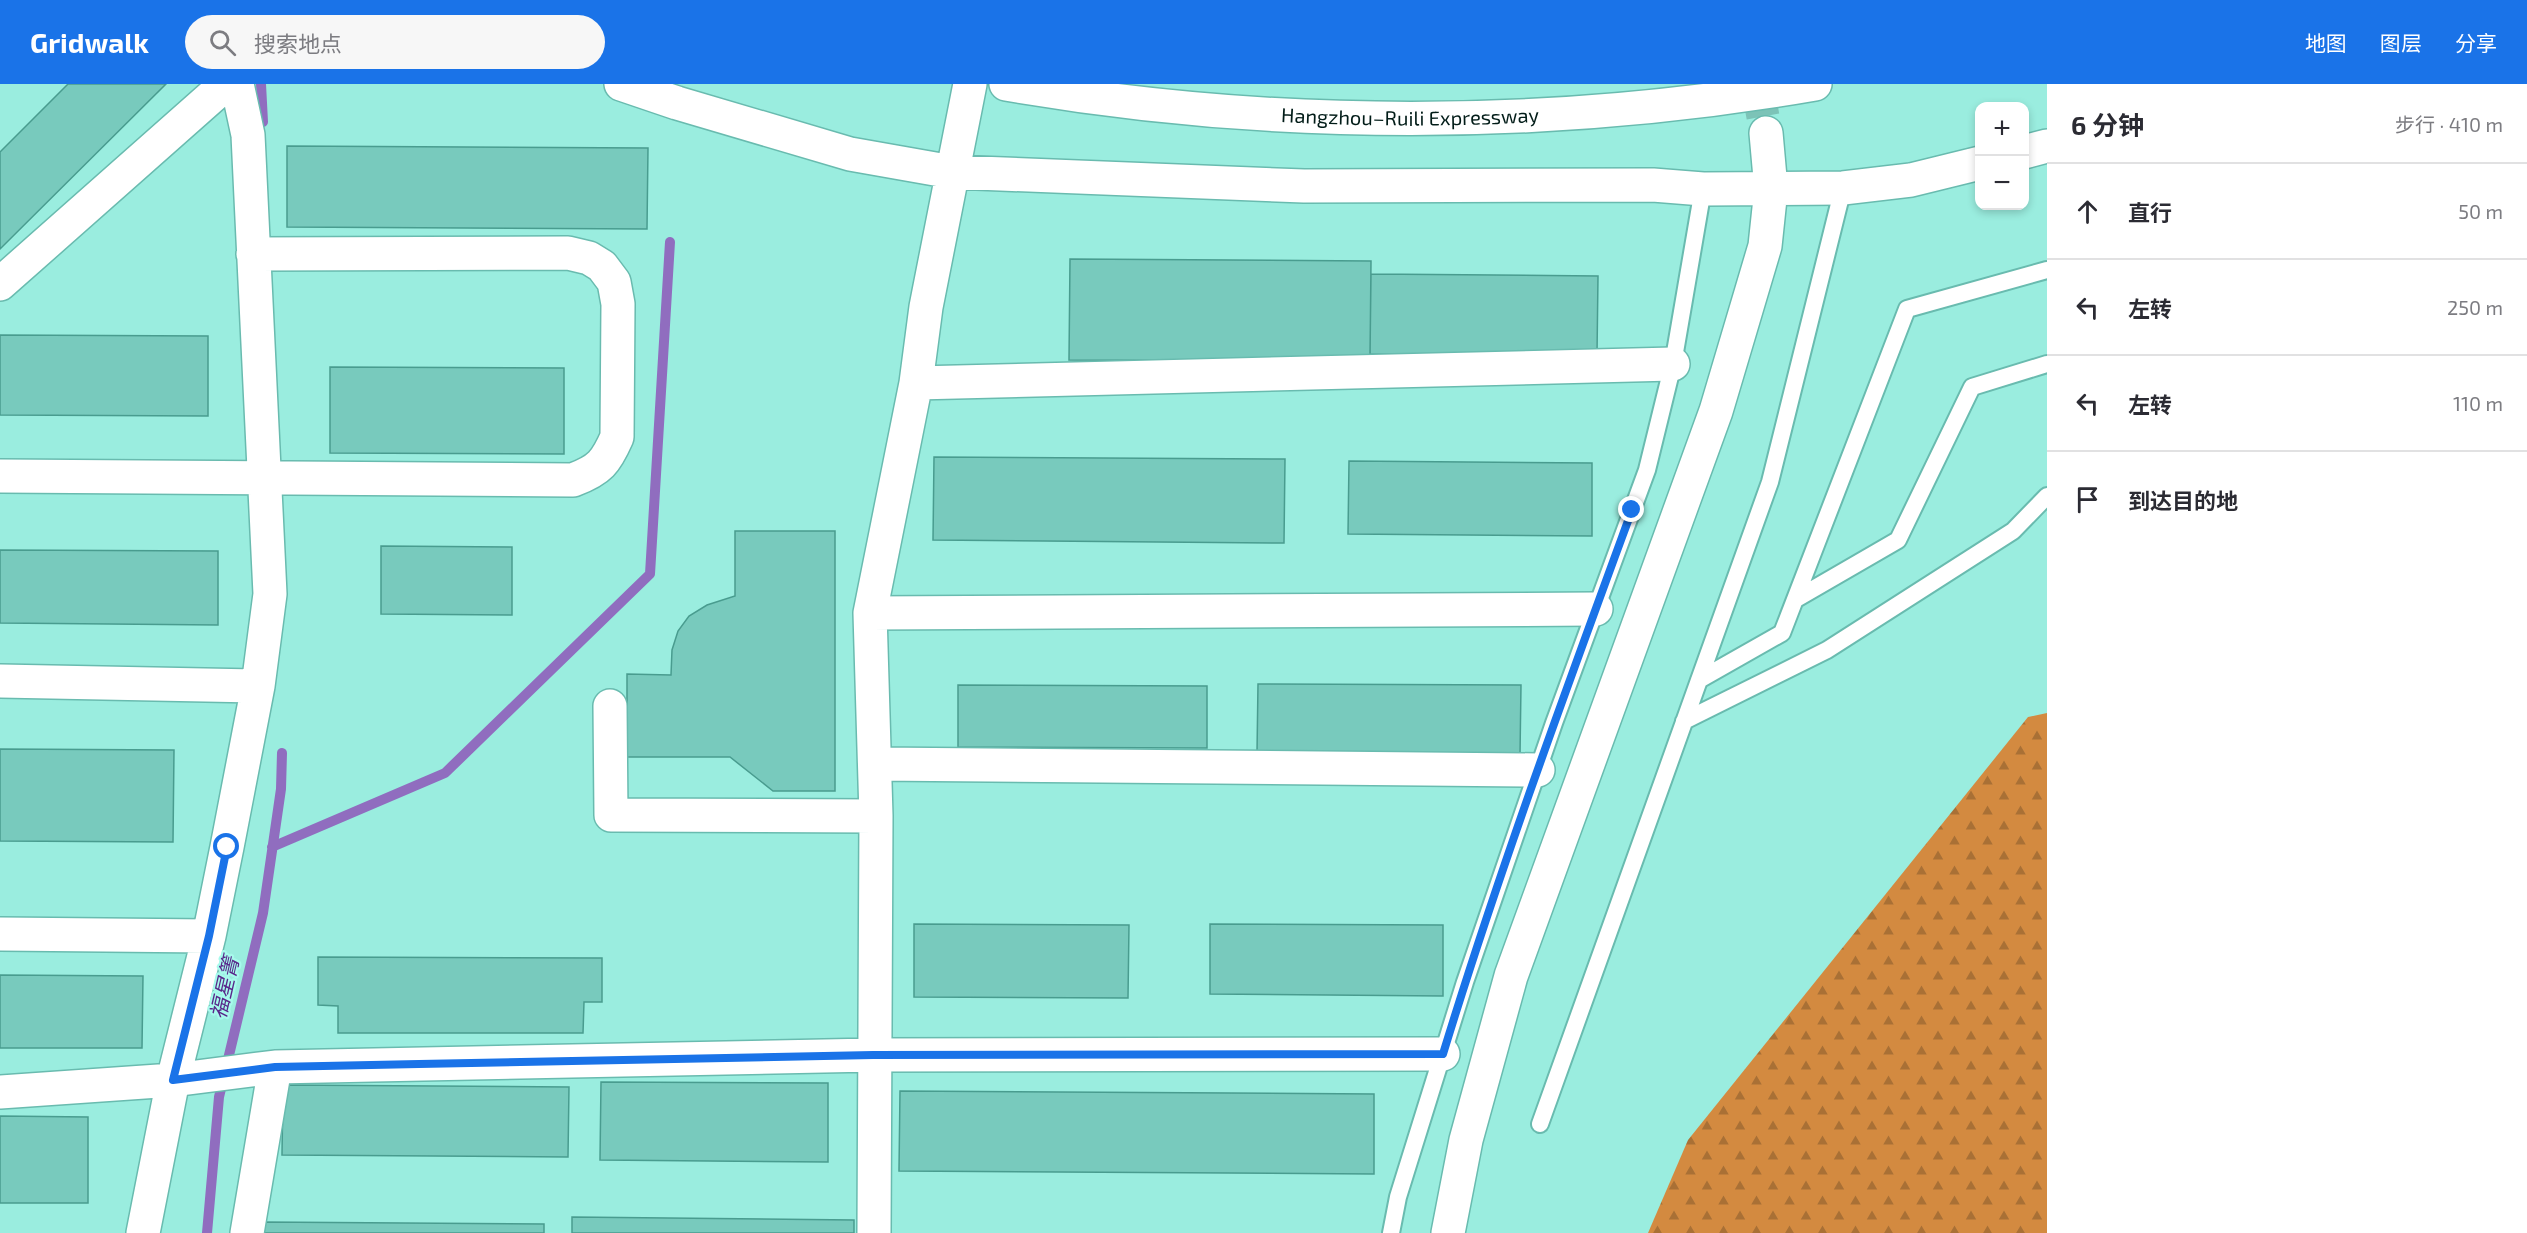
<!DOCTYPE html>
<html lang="zh">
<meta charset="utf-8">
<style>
body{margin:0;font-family:"Exo 2","Noto Sans SC",sans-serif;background:#f7f7f7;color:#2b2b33}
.controls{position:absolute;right:18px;top:18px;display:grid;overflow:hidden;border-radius:12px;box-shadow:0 3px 9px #0003}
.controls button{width:54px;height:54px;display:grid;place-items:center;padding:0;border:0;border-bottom:2px solid #e1e1e2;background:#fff;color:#2b2b33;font:30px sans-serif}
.stop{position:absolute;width:18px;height:18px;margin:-14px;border:4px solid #1a73e8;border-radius:50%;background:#fff}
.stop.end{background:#1a73e8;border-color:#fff;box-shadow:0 2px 6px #0008}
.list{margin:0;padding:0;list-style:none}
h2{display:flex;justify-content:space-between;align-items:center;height:78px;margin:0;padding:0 24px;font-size:26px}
h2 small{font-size:20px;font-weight:400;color:#7c7c81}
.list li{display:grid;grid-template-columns:39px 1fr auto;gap:18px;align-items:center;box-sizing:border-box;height:96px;padding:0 24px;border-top:2px solid #e1e1e2}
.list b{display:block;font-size:22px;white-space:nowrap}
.list em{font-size:20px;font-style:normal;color:#7c7c81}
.icon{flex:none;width:33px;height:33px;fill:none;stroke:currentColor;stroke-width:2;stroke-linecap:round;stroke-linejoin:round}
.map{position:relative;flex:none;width:2047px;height:1149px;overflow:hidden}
header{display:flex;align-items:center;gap:36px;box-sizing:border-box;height:84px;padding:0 30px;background:#1a73e8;color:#fff}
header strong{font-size:28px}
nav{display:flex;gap:33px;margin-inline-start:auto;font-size:21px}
.search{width:420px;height:54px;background:#f7f7f7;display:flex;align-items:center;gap:15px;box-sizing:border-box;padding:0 21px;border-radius:33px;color:#7c7c81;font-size:22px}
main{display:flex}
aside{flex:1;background:#fff}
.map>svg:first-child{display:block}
</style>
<header>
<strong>Gridwalk</strong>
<div class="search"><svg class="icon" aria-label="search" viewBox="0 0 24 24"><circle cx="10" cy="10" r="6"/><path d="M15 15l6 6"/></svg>搜索地点</div>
<nav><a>地图</a><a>图层</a><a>分享</a></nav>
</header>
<main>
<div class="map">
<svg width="2047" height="1149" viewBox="0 0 2047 1149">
<defs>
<pattern id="forest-firs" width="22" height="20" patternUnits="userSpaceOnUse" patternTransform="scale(1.5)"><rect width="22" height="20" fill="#d38a40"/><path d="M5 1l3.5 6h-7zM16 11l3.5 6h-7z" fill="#a97035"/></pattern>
</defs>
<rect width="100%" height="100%" fill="#9aeddf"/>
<path fill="url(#forest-firs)" d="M2047 629V1149H1648L1688 1056 2028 633Z"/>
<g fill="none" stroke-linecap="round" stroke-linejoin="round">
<path stroke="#906dbf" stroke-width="10" d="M261 0 263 38
M272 763 445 689 650 490 670 158
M207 1149 219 1013 263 829 281 705 282 669"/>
</g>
<path fill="#78cabd" stroke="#499c8f" stroke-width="1.5" d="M68 0H166L0 165V68Z
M287 62 648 64 647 145 287 143Z
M1070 175 1371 177 1370 277 1069 276Z
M1371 190 1598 192 1597 271 1370 270Z
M0 251 208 252V332L0 331Z
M330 283 564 284V370L330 369Z
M934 373 1285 375 1284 459 933 456Z
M1349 377 1592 379V452L1348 450Z
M735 447H835V707H773L730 673H627V590L671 591 672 566 678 547 689 532 707 521 735 512Z
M381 462 512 463V531L381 530Z
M0 466 218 467V541L0 539Z
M1258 600 1521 601 1520 671 1257 669Z
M958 601 1207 602V664L958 663Z
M0 665 174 666 173 758 0 757Z
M914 840 1129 841 1128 914 914 913Z
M1210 840 1443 841V912L1210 910Z
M318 873 602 874V918H584L583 949H338V922L318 921Z
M0 891 143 892 142 964H0Z
M601 998 828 999V1078L600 1076Z
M283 1001 569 1003 568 1073 282 1071Z
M900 1007 1374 1010V1090L899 1087Z
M0 1032 88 1033V1119H0Z
M572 1133 854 1136V1149H572Z
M262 1138 544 1140V1149H262Z"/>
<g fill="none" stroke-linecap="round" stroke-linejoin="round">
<path stroke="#7cc3b7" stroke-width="33" stroke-dasharray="33 16" stroke-linecap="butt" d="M1757 0 1766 49"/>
<defs>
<path id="service" d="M1796 515 1898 456 1972 303 2047 280
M1699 596 1782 549 1907 225 2047 186
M1684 637 1827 566 2013 447 2047 412
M1540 1040 1770 398 1843 104
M1391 1149 1398 1113 1465 898 1554 639 1647 386 1673 280 1703 105"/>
<path id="minor" d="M621 0 677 19 850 70 952 88 1304 102 1653 101 1703 105 1843 104 1911 96 1980 79
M2024 68 2047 62
M0 200 226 0
M916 299 1673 280
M0 392 573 396C600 386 606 378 617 353L618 220 614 198 602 182 589 174 568 169 253 170
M870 529 1596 525
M0 597 258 602
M610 622 611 731 876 732
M876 680 1538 686
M0 850 209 852
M0 1008 173 996 275 983 873 971 1443 970
M143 1149 173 996 209 852 227 763 258 602 270 510 248 51 237 0
M247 1149 275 983
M874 1149 876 732 870 529 916 299 926 223 970 0
M1448 1149 1466 1056 1511 892 1716 327 1765 162 1771 105 1766 49"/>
<g id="motorway">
<path id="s1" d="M1006 0C1272 46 1550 46 1815 0"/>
</g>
</defs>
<use href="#service" stroke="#69bbaf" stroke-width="20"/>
<use href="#minor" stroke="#69bbaf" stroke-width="36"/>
<use href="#motorway" stroke="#69bbaf" stroke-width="36"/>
<use href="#service" stroke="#fff" stroke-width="16"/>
<use href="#minor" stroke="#fff" stroke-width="33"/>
<use href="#motorway" stroke="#fff" stroke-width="33"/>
</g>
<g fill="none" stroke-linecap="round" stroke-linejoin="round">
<path stroke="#1a73e8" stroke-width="8" d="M227 763 209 852 173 996 275 983 419 980 873 971 1443 970C1499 787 1566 606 1632 426"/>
</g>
<g text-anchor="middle" stroke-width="4.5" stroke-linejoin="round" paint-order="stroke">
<g font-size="20" fill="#021c18" stroke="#a7faec">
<text dy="7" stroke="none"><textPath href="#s1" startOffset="406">Hangzhou–Ruili Expressway</textPath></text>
</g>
<g font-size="21" font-style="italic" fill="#59278a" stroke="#a7faec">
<text transform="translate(225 904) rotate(-77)" y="7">福星箐</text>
</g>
</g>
</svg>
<div class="controls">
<button>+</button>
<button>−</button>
</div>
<div class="stop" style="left:227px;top:763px"></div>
<div class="stop end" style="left:1632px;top:426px"></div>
</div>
<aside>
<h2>6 分钟<small>步行 · 410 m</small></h2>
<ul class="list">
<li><svg class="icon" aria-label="ahead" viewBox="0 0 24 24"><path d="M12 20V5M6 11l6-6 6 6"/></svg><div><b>直行</b></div><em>50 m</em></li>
<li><svg class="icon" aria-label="left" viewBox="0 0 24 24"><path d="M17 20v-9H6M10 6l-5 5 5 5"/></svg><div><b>左转</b></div><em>250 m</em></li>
<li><svg class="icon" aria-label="left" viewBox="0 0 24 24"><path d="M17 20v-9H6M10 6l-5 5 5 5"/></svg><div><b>左转</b></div><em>110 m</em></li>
<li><svg class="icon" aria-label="arrive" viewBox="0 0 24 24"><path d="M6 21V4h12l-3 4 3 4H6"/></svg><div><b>到达目的地</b></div></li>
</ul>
</aside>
</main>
